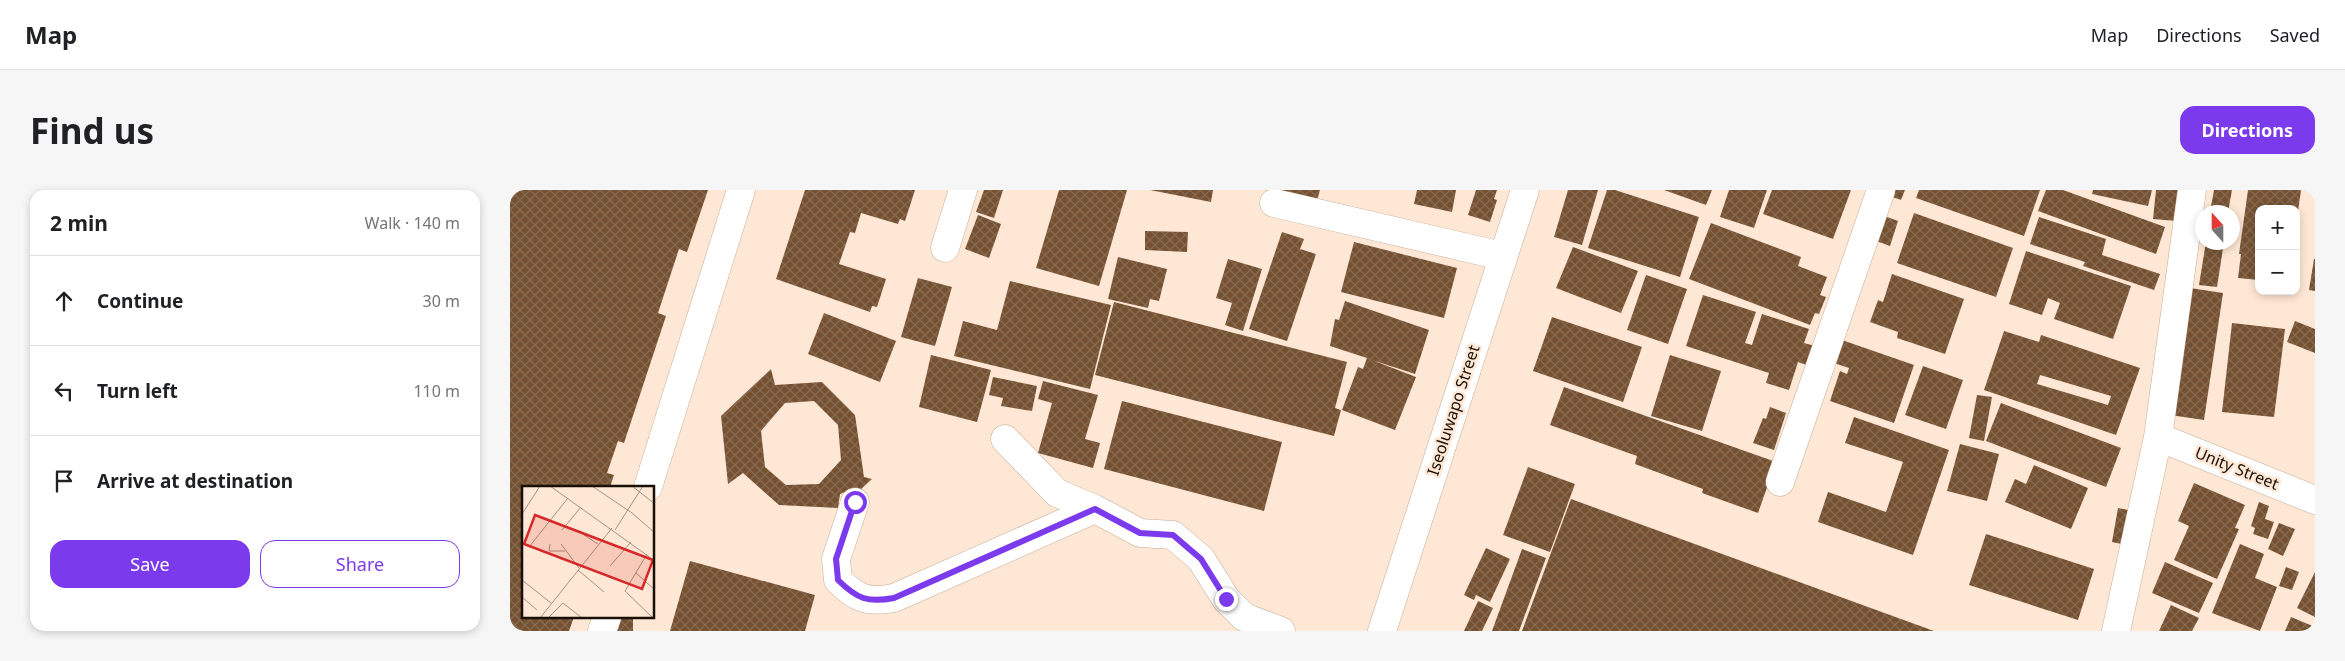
<!DOCTYPE html>
<meta charset="utf-8">
<style>
body{margin:0;font-family:"Noto Sans",sans-serif;background:#f6f6f6;color:#202124}
.controls{position:absolute;right:15px;top:15px;display:grid;overflow:hidden;border-radius:10px;box-shadow:0 2px 8px #0003}
.controls button{width:45px;height:45px;display:grid;place-items:center;padding:0;border:0;border-bottom:1px solid #e0e0e0;background:#fff;color:#202124;font:25px sans-serif}
.compass{position:absolute;left:1685px;top:15px;width:45px;height:45px;border-radius:50%;background:#fff;box-shadow:0 2px 8px #0003;rotate:339deg}
.stop{position:absolute;width:15px;height:15px;margin:-11px;border:4px solid #7c3aed;border-radius:50%;background:#fff}
.stop.end{background:#7c3aed;border-color:#fff;box-shadow:0 1px 5px #0008}
.list{margin:0;padding:0;list-style:none}
h2{display:flex;justify-content:space-between;align-items:center;height:65px;margin:0;padding:0 20px;font-size:21px}
h2 small{font-size:16px;font-weight:400;color:#757577}
.list li{display:grid;grid-template-columns:32px 1fr auto;gap:15px;align-items:center;box-sizing:border-box;height:90px;padding:0 20px;border-top:1px solid #e0e0e0}
.list b{display:block;font-size:19px;white-space:nowrap}
.list em{font-size:16px;font-style:normal;color:#757577}
.actions{display:flex;gap:10px;padding:15px 20px}
.actions a{flex:1;padding:11px 0;border:1px solid #7c3aed;border-radius:15px;text-align:center;font-size:18px;color:#7c3aed}
.actions .main{background:#7c3aed;color:#fff}
.icon{flex:none;width:28px;height:28px;fill:none;stroke:currentColor;stroke-width:2;stroke-linecap:round;stroke-linejoin:round}
.map{position:relative;flex:none;width:1805px;height:441px;overflow:hidden;border-radius:15px}
header{display:flex;align-items:center;gap:30px;box-sizing:border-box;height:70px;padding:0 25px;background:#fff;border-bottom:1px solid #e0e0e0}
header strong{font-size:24px}
nav{display:flex;gap:28px;margin-inline-start:auto;font-size:18px}
.intro{display:flex;align-items:center;justify-content:space-between;box-sizing:border-box;height:120px;padding:0 30px}
h1{margin:0;font-size:35px}
.button{padding:12px 22px;border-radius:15px;background:#7c3aed;color:#fff;font-size:18px;font-weight:700}
main{display:flex;gap:30px;padding:0 30px}
aside{flex:1;background:#fff;border-radius:15px;box-shadow:0 2px 8px #0003}
.map>svg:first-child{display:block}
</style>
<header>
<strong>Map</strong>
<nav><a>Map</a><a>Directions</a><a>Saved</a></nav>
</header>
<div class="intro"><h1>Find us</h1><a class="button">Directions</a></div>
<main>
<aside>
<h2>2 min<small>Walk · 140 m</small></h2>
<ul class="list">
<li><svg class="icon" aria-label="ahead" viewBox="0 0 24 24"><path d="M12 20V5M6 11l6-6 6 6"/></svg><div><b>Continue</b></div><em>30 m</em></li>
<li><svg class="icon" aria-label="left" viewBox="0 0 24 24"><path d="M17 20v-9H6M10 6l-5 5 5 5"/></svg><div><b>Turn left</b></div><em>110 m</em></li>
<li><svg class="icon" aria-label="arrive" viewBox="0 0 24 24"><path d="M6 21V4h12l-3 4 3 4H6"/></svg><div><b>Arrive at destination</b></div></li>
</ul>
<div class="actions"><a class="main">Save</a><a>Share</a></div>
</aside>
<div class="map">
<svg width="1805" height="441" viewBox="0 0 1805 441">
<defs>
<pattern id="building-cross-hatch" width="8" height="8" patternUnits="userSpaceOnUse" patternTransform="scale(1.25)"><rect width="8" height="8" fill="#755131"/><path d="M0 0l8 8M0 8l8-8" fill="none" stroke="#866a52"/></pattern>
</defs>
<rect width="100%" height="100%" fill="#fee7d4"/>
<path fill="url(#building-cross-hatch)" fill-rule="evenodd" d="M0 0H198L177 62 169 59 148 123 156 126 114 253 108 251 97 283 104 285 100 297H14V427H64L59 441H0Z
M295 0H405L395 31 390 29 388 34 351 23 345 43 340 42 329 74 376 89 367 117 362 116 360 122 266 89Z
M474 0H493L484 28 466 22Z
M549 0H617L589 96 526 78Z
M640 0H703L701 12Z
M755 0H810L806 14Z
M907 0H946L942 22 904 14Z
M966 0H987L984 9 987 10 980 32 958 25Z
M1058 0H1088L1072 55 1044 47Z
M1097 0H1105L1189 27 1170 87 1078 58Z
M1154 0H1202L1196 15Z
M1219 0H1257L1244 38 1210 27Z
M1262 0H1341L1323 49 1253 24Z
M1379 0H1395L1391 10 1377 5Z
M1409 0H1530L1514 46 1406 8Z
M1536 0H1553L1655 37 1646 64 1528 21Z
M1583 0H1642L1638 16 1582 4Z
M1646 0H1670L1667 31 1643 29Z
M1704 0H1722L1718 22H1700Z
M1738 0H1791L1787 28 1786 19H1749V90L1728 88 1731 64H1729Z
M1364 22 1388 31 1380 56 1355 47Z
M1404 23 1503 58 1486 107 1387 73Z
M468 25 491 34 479 68 455 59Z
M1529 27 1596 49 1592 65 1650 84 1644 100 1573 76 1575 72 1520 54Z
M1201 33 1291 67 1288 76 1317 87 1310 105 1316 107 1309 124 1305 123 1300 135 1179 89Z
M635 41 678 42 677 62 635 60Z
M772 42 794 49 790 59 806 64 777 151 739 139Z
M844 52 947 78 934 128 831 102Z
M1696 52H1714L1707 97 1689 95Z
M1063 57 1128 81 1111 123 1046 98Z
M1516 61 1621 96 1603 149 1544 129 1550 113 1538 108 1532 125 1499 114Z
M608 67 657 79 649 111 640 109 638 118 598 109Z
M718 69 752 79 733 141 715 135 722 113 706 108Z
M1804 69H1805V101L1799 100Z
M1382 84 1454 109 1435 164 1387 148 1388 142 1360 132 1368 110 1373 112Z
M1136 85 1177 99 1158 154 1117 140Z
M408 88 442 97 425 156 391 147Z
M500 91 601 115 580 199 444 166 453 131 487 140Z
M1680 98 1713 103 1694 230 1660 225Z
M1193 105 1246 122 1235 153 1242 155 1252 124 1299 139 1294 153 1305 156 1299 176 1288 172 1279 200 1256 193 1259 183 1176 156Z
M835 111 919 140 905 184 862 170 906 187 885 240 832 220 848 177 853 179 857 168 820 156 825 129 829 130Z
M604 112 837 172 825 218 831 220 824 246 585 185Z
M314 123 386 151 370 192 298 164Z
M1042 127 1132 157 1113 212 1023 181Z
M1785 131 1805 139V163L1777 152Z
M1722 133 1775 139 1764 227 1712 222Z
M1494 141 1529 152 1531 145 1630 178 1606 245 1474 200ZM1530 185 1601 206 1598 215 1527 194Z
M1329 149 1404 175 1384 233 1320 211 1330 181 1337 184 1339 178 1321 172Z
M421 165 481 180 467 232 409 217Z
M1160 165 1211 181 1192 241 1141 226Z
M1413 176 1453 190 1436 239 1395 225Z
M261 179 265 195 312 192 345 225 354 287 362 289 346 304 340 300 330 304 328 318 269 315 233 283 218 294 211 226ZM304 211 328 235 331 270 309 294 276 295 255 277 251 241 275 213Z
M483 187 527 196 522 221 491 216 493 208 479 205Z
M533 191 588 205 575 249 590 253 583 278 528 263 542 213 528 209Z
M1054 197 1266 272 1248 323 1192 303 1193 299 1125 274 1127 266 1040 235Z
M1467 205 1482 207 1474 251 1459 248Z
M612 211 772 252 754 321 594 279Z
M1491 213 1611 258 1596 297 1476 251Z
M1260 217 1276 223 1264 260 1243 253 1253 228 1256 229Z
M1344 227 1439 260 1403 365 1308 332 1318 302 1376 322 1393 272 1335 253Z
M1450 254 1489 264 1477 311 1437 301Z
M1524 275 1578 298 1561 339 1495 312 1505 289 1516 294Z
M1018 277 1065 294 1040 362 993 345Z
M1684 293 1735 315 1725 338 1729 339 1707 389 1664 370 1679 336 1668 331Z
M1061 309 1424 441H1012Z
M1749 312 1759 316 1755 329 1764 332 1758 349 1743 344 1745 338 1741 336Z
M1608 318 1623 321 1617 355 1602 352Z
M1769 333 1785 339 1773 366 1758 359Z
M1476 344 1584 379 1568 430 1459 395Z
M1730 354 1754 364 1745 388 1767 397 1750 441 1702 423Z
M976 358 1000 369 980 412 966 405 964 410 954 405Z
M1012 359 1036 368 1009 441H982Z
M180 371 305 405 295 441H160Z
M1655 372 1703 393 1689 423 1642 403Z
M1776 377 1789 382 1782 400 1769 396Z
M1805 382V427L1787 418Z
M968 411 983 418 972 441H954Z
M1661 415 1689 428 1682 441H1649Z
M104 427H123V441H104Z
M1781 427 1805 437V441H1775Z"/>
<g fill="none" stroke-linecap="round" stroke-linejoin="round">
<defs>
<path id="minor" d="M764 13 992 66
M435 58 453 0
M1648 247 1805 310
M495 249 547 303 585 319 630 343 663 345 691 369 716 409 734 427 771 441
M1270 292 1371 0
M138 297 231 0
M345 312 326 369 328 390C347 409 358 413 384 408L585 319
M92 441 97 427
M872 441 1015 0
M1606 441 1648 247 1682 0"/>
</defs>
<use href="#minor" stroke="#c6ab94" stroke-width="29"/>
<use href="#minor" stroke="#fff" stroke-width="28"/>
</g>
<g fill="none" stroke-linecap="round" stroke-linejoin="round">
<path stroke="#7c3aed" stroke-width="6" d="M345 312 326 369 328 390C347 409 358 413 384 408L585 319 630 343 663 345 691 369 716 409"/>
</g>
<g text-anchor="middle" stroke-width="5" stroke-linejoin="round" paint-order="stroke">
<g font-size="16" fill="#180f07" stroke="#fee7d4">
<text transform="translate(943 220) rotate(-72)" y="6">Iseoluwapo Street</text>
<text transform="translate(1727 278) rotate(22)" y="6">Unity Street</text>
</g>
</g>
<g transform="translate(12 296)">
<rect width="132" height="132" fill="#fee7d4"/>
<path fill="none" stroke="#a29182" stroke-width="1" d="M28 0 133 75M70 0 110 27 133 47M110 0 133 18M0 28 18 0M40 44 59 21M93 44 121 0M62 49 76 58M28 58 27 65H43M39 58 57 82M7 61 46 12M125 68 103 105 131 132M88 80 109 56M56 84 82 106M114 87 133 104M0 94 29 117M0 111 15 124M18 132 90 42M26 132 41 117 60 132"/>
<path fill="#d62828" fill-opacity="0.15" stroke="#d62828" stroke-width="2.5" d="M13 29 131 74 120 103 2 58Z"/>
<rect width="132" height="132" fill="none" stroke="#180f07" stroke-width="2.5"/>
</g>
</svg>
<div class="controls">
<button>+</button>
<button>−</button>
</div>
<svg class="compass" viewBox="-18 -18 36 36"><path d="M0-13l5 13h-10z" fill="#e53935"/><path d="M0 13l5-13h-10z" fill="#757577"/></svg>
<div class="stop" style="left:345px;top:312px"></div>
<div class="stop end" style="left:716px;top:409px"></div>
</div>
</main>
